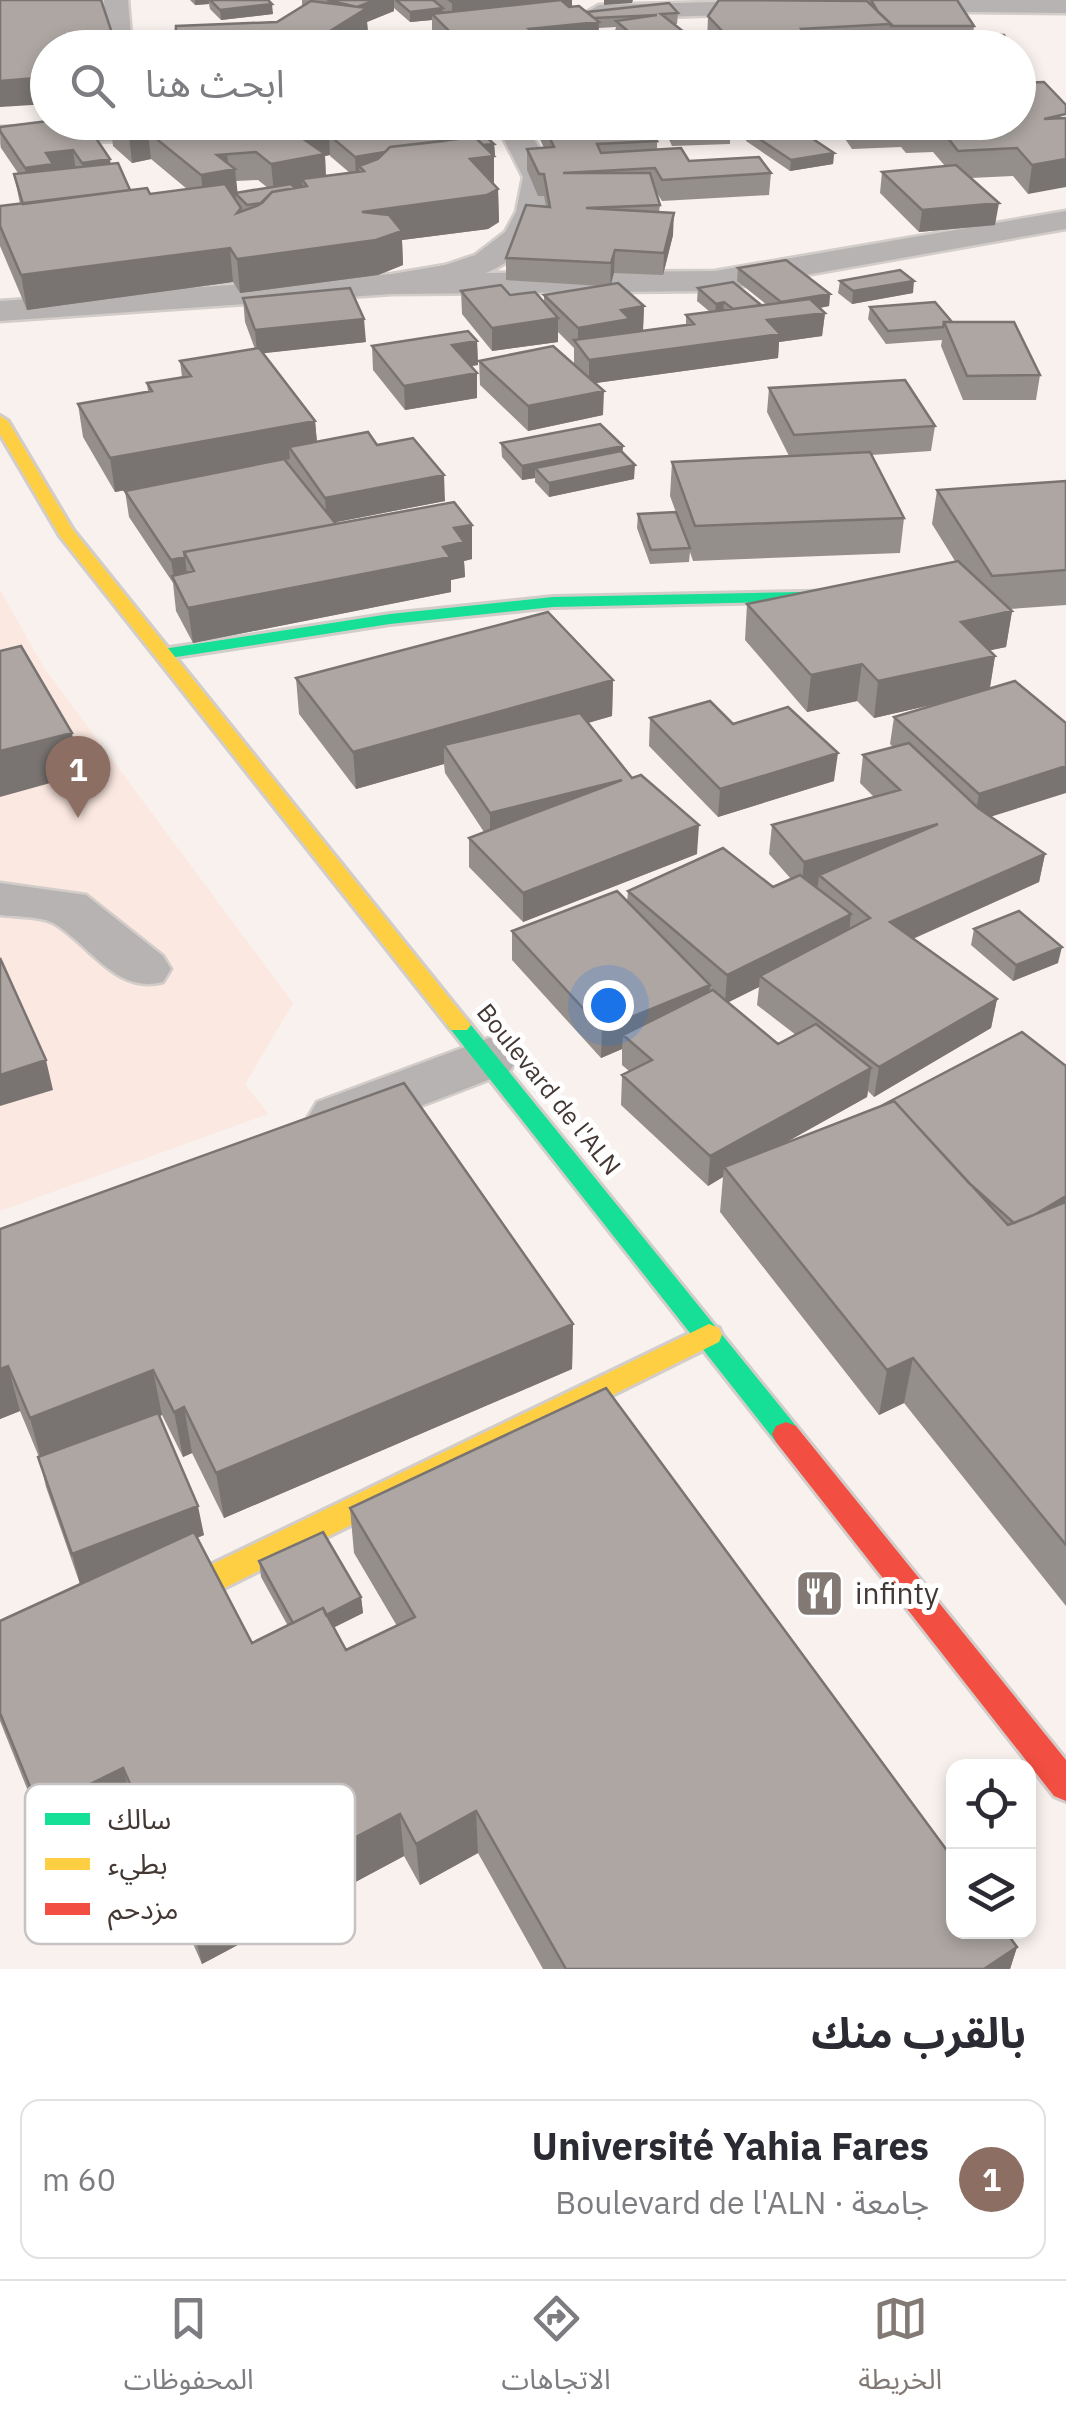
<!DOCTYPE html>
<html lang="ar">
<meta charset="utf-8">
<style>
body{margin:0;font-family:"IBM Plex Sans","Noto Sans Arabic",sans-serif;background:#f2f2f3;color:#2b2b33;direction:rtl}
.controls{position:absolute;right:30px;bottom:30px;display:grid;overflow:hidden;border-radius:20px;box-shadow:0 5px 15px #0003}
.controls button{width:90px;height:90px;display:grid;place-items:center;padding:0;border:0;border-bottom:2px solid #e1e1e2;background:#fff;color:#2b2b33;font:50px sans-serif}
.you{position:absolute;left:608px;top:1005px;width:35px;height:35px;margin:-25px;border:8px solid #fff;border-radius:50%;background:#1a73e8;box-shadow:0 0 0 15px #1a73e833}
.badge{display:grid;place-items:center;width:65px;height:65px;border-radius:50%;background:#827975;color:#fff;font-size:32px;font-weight:700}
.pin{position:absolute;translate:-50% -82px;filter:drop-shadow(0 2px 5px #0008)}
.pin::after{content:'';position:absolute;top:52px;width:35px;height:30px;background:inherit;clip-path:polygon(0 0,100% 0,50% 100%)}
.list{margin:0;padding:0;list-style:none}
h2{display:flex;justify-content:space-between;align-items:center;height:130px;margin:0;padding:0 40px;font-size:42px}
h2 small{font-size:32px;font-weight:400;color:#7c7c81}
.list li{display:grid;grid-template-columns:65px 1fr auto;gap:30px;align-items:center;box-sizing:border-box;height:160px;margin:0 20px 20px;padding:0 20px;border:2px solid #e1e1e2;border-radius:20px}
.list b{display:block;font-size:38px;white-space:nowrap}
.list p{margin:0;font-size:32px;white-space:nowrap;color:#7c7c81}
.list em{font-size:32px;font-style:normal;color:#7c7c81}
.icon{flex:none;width:55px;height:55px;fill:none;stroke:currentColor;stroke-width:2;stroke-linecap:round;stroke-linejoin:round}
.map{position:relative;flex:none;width:1066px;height:1969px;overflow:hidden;direction:ltr}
.search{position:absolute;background:#fff;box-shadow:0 5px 15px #0003;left:30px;right:30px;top:30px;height:110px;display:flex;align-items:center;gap:25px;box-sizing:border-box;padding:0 35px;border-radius:55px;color:#7c7c81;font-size:38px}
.sheet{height:310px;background:#fff}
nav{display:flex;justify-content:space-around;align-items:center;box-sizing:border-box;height:140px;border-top:2px solid #e1e1e2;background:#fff;font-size:28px;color:#7c7c81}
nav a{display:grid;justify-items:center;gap:5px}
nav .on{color:#827975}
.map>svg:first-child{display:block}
</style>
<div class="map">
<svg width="1066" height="1969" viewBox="0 0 1066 1969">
<rect width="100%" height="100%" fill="#f8f1ee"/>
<path fill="#fbe8e0" d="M0 590 44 668 293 1003 245 1084 268 1114 0 1211Z"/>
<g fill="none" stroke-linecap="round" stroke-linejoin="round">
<defs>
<path id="street" d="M104 0H128L132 48H106Z
M794 0 800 6 788 13 599 19 587 12 599 5Z
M874 0H1066V13L884 11 875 9Z
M155 122H192L202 130 188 139 0 145V127Z
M495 122H523C532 138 552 163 552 180 554 223 523 258 486 273L715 271 1066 211V229L715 291 392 294 0 321V301L392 274 445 265 475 255 505 232 516 212 523 177Z
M0 883 86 895 163 956 171 969 163 982C116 994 92 947 55 924 42 916 16 917 0 915Z
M489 1038 509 1044 518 1058 509 1072 338 1138 317 1132 308 1117 317 1102Z"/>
<path id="fast" d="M851 591 860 596 857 600 553 607 390 624 163 659 154 654 163 649 390 614 553 597Z
M459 1017 467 1020 796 1426 800 1434 796 1442 786 1446 776 1442 451 1030 447 1025 451 1020Z"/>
<path id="slow" d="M0 416 8 421 73 530 467 1020 471 1025 467 1030H451L60 536 0 434Z
M709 1324 719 1328 722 1335 719 1342 162 1619 151 1622 140 1619 136 1609 140 1599Z"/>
<path id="jam" d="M786 1422 796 1426 1066 1760V1801L1054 1796 776 1442 772 1434 776 1426Z"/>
</defs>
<use href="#street" stroke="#d3cdca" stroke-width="5"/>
<use href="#fast" stroke="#d3cdca" stroke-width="6"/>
<use href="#slow" stroke="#d3cdca" stroke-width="6"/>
<use href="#jam" stroke="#d3cdca" stroke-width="6"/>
<use href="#street" fill="#b7b3b2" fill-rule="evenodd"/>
<use href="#fast" fill="#16e098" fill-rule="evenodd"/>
<use href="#slow" fill="#ffcf43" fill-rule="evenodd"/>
<use href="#jam" fill="#f24e42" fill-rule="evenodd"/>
</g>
<path fill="#958f8c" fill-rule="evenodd" d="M190 0H268L273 14 221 20 210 9 209 4 195 5Z
M302 0H572V7L587 13H678L677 24H674L684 32V39L707 48H621V43H629L615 31 616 27 599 28 598 41 540 48H447L432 33V20L410 22 394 8V11L367 22 368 33 350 44 356 48H175L176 26 277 22 302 7Z
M719 0H957L974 26 973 35 1010 48H926L927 45H889L888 48H713L707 41 708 16Z
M1066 105 1028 194 1013 176 971 178 995 225 919 232 880 193 882 172 945 166 933 152 906 153 901 147 852 149 839 130 840 122H1018Z
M110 122H419L424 126 494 144 495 155H493L494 185 498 189 499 222 488 229 402 240 403 265 378 275 240 293 233 282 27 310 0 246V206L20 204 14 174 18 173 1 148 0 127 111 164 130 190 150 194 187 189 151 159 132 163 113 146ZM330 155V156L350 173 326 176 325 156ZM258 180 268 188 237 193 236 181Z
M532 122H645L657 141V150L689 161 771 173 769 195 662 201 655 190 660 205 659 212 673 235 663 275 614 273 611 285 644 306 643 330 629 332 686 325V315L710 312 697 301 698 288 761 305H767L737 281 738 268 830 294 829 306 820 308 825 313 822 336 779 342 778 358 595 383 603 415 528 431 480 385 479 361 574 364V348L558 332V342L492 351 462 314 461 291 510 295 544 302V295L602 286 506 280V258L546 206 544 196H538L527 170V149L544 148Z
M664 122H725L730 133V144L672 146 664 128Z
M756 122H838V127L799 130 834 153 833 164 790 171 746 141V130L761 128Z
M840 281 913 293 852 304 838 293Z
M243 298 366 342 263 353 315 421 317 442 377 445 445 501 335 522 336 524 472 525V559L464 561 465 577 451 580V592L193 643 176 611 173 583 129 517 125 491 203 475 115 492 83 437 78 404 148 392 147 383 182 377 180 361 255 349 245 322Z
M870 307 952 322 1040 375 1036 400H963L941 346 942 340 886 344 868 319Z
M477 341 478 365 470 366 477 398 405 410 373 370 372 346Z
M769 388 935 426 931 451 871 455 904 518 900 553 693 561 690 552 689 562 650 564 637 528 638 514 678 518 670 496 672 462 789 456 767 412Z
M501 443 623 452 634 479 549 497 535 482V478L522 480 502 457Z
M1066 481V605L1010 609 1012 611 1006 647 990 650 995 656 990 688V817L1045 854 1039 882 913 939 997 999 991 1028 874 1097 868 1091 867 1097 782 1144 1066 1066V1606L904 1403 879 1415 720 1212 723 1177 708 1186 621 1105 622 1075 629 1071 622 1065V1049L601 1058 512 960V931L627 902 628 891 773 887 791 879 769 854 772 825 874 797 860 783 863 755 893 747 890 744 894 717 943 702 874 718 857 701 807 712 745 640 747 604 955 561 932 524 937 490ZM759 987 757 1005 796 1035 778 1044 728 1002Z
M296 678 613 680 612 716 588 723 632 778 697 854 523 922 469 867V838L484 832 445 773 444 764 356 789 299 714Z
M650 718 733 724 834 781 718 817 649 746Z
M974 929 1058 963 1013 981 971 945Z
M0 1229 573 1324 572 1369 224 1518 192 1453 183 1457 162 1415 159 1416 204 1535 197 1538 252 1643 288 1626 261 1577 259 1561 361 1597 363 1613 333 1628 346 1650 397 1626 354 1553 350 1508 1017 1947 1010 1969H543L478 1853 420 1885 404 1856 202 1964 134 1810 52 1851 0 1721V1621L96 1577 80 1584 46 1487 39 1457 20 1411 0 1419Z"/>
<path fill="#797472" d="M195 0H209V4L195 5Z
M375 0H394V11L367 22 368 33 345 48 327 33 357 7Z
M480 0H572V10L452 21V2Z
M604 0H633L632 3 604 5Z
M272 4 273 14 221 20 220 10Z
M443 8V19L432 14V20L410 22V12Z
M599 22 598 41 540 48H459L458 40 529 29Z
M684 32V42L635 47V37Z
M48 77V104L0 107V81Z
M354 122H409L329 135 330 155 325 156 326 182 302 179 303 187 274 192 271 164 285 135Z
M469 128V139L426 143V132Z
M148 132 151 159 132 163 129 135Z
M445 142 364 171 359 166 360 178H356L355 157Z
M494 144 495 155 470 159V147Z
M73 150 76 171 28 190 25 168 46 153Z
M227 153 229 170 235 169 238 196 235 193 236 198 204 204 201 175 217 155Z
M834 153 833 164 790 171 791 160Z
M494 156V189L470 159Z
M110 159 113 181 85 185 82 163Z
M1066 159V187L1028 194 1032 165Z
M498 189 499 222 488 229 402 240 403 265 378 275 240 293 237 259 362 212Z
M999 203 995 225 919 232 922 210Z
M674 213 673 235 663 275 664 253Z
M230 248 233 282 27 310 21 275Z
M615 250 614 273 610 286 611 263Z
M914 281 913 293 852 304 853 291Z
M830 294 829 306 780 315 781 302Z
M724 302 723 315 715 316 716 304Z
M644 306 643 330 578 345V328L621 310Z
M825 313 822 336 779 342 778 358 589 384V360L767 320Z
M558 318V342L492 351V328Z
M364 319 366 342 257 354 255 330Z
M477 341 478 365 452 369V345Z
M477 373V398L405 410 404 386Z
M604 391 603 415 528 431V406Z
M315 421 318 454 289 447 290 459 115 492 110 458Z
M623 446 622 460 535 468V478L522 480V466Z
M635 465 634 479 549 497V483Z
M444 475 445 501 327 524 325 498Z
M472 525V559L464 561 465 577 451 580V592L193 643 188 608 443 547 454 528Z
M185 557 188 583 174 579 171 560Z
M1012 611 1006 647 955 658 961 622Z
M995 656 989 692 874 718 878 681Z
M862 664 857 701 807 712 811 675Z
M613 680 612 716 454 761 444 745V764L356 789 353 752Z
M72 733 79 775 0 797V751Z
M838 753 834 781 718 817 720 789Z
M1066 766V793L974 822 979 794Z
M622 780 490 842V813Z
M938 824 819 875 818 886 801 891 804 862Z
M699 825 697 854 523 922V893Z
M1045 854 1039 882 885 951 890 922Z
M851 914 848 943 760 976 759 987 725 1004 727 975Z
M1062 947 1058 963 1013 981 1016 965Z
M710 985 708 1014 623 1035 622 1049 601 1058 602 1029Z
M997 999 991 1028 874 1097 879 1067Z
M46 1060 53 1090 0 1106V1075Z
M871 1068 867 1097 730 1174 724 1167 723 1177 708 1186 710 1156Z
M1066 1196V1222L1016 1225Z
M573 1324 572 1369 224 1518 216 1473Z
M913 1358 904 1403 879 1415 887 1370Z
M8 1366 20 1411 0 1419V1369Z
M153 1370 162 1415 42 1463 30 1418Z
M184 1407 192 1453 183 1457 174 1412Z
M198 1506 204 1535 80 1584 72 1554Z
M361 1597 363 1613 298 1645 296 1630Z
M123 1768 134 1810 52 1851 39 1809Z
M476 1811 478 1853 420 1885 416 1844Z
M400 1814 404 1856 202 1964 192 1923Z
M1017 1947 1010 1969H984Z"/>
<path fill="#ada6a3" stroke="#797472" stroke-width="2.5" d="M0 0H101L117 48H48V77L0 81Z
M210 0H268L272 4 220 10Z
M327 0H375L357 7Z
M396 0H433L443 8 410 12Z
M449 0H480L452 2Z
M561 0 569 7 579 6 599 22 529 29 533 32 458 40 432 14Z
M719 0 867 1 891 24 801 29 810 45 742 48 738 42 740 36 726 35 708 16Z
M871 0H957L974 26H891V24L878 12Z
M311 1 367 8 327 33 356 48H286L279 43 175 46 176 26 277 22Z
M669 3 678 13 661 14 684 32 635 37 616 21 657 15 594 18 587 12Z
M928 35H1004L1010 48H933Z
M698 38 707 48H624L621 43Z
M1044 82 1066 105V114L1044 119 1066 118V159L1032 165 1017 148 958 151 937 124 909 125 907 122H1018V83Z
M48 121 85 122 110 159 82 163 73 150 46 153 53 164 25 168 0 131V127Z
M114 122H354L285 135 299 136 325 154 271 164 256 152 217 155 235 169 201 175 148 132 129 135Z
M407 122H419L443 141 390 147 385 152 355 157 329 135Z
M465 122 469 128 431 132 424 126Z
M542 122H645L657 141 597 144 601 153 681 148 689 161 759 157 771 173 662 180 655 168 563 173H650L660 205 586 208 674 213 664 253 615 250 611 263 506 258 526 205 550 207 544 174H539L527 149 554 147Z
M667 122H725L730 133 672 135Z
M789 123 834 153 791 160 746 130Z
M483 134 494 144 483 145 475 137 459 138Z
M475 137 494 156 470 159 498 189 487 195 362 212 389 215 402 231 376 240 237 259 230 248 21 275 0 226V206L147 188 150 194 225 184 241 208 237 213 259 205 272 192 307 186 302 179 364 171 359 166 378 159 390 147Z
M118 163 130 190 23 204 14 174Z
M956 165 999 203 922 210 882 172Z
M291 184 295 188 272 192 262 203 247 205 235 193Z
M786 260 830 294 781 302 738 268Z
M900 270 914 281 853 291 840 281Z
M733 282 761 305 733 309 724 302 716 304 698 288Z
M618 283 644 306 621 310 630 319 578 328 544 295Z
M501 285 510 295 535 292 558 318 492 328 461 291Z
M350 288 364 319 255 330 243 298Z
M810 299 825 313 767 320 780 334 589 360 574 340 694 324 686 315Z
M935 302 952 322H944L943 327 888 331 870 307Z
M944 322H1014L1040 375 967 376Z
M468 331 477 341 452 345 477 373 404 386 372 346Z
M553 346 604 391 528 406 479 361Z
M259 348 315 421 110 458 78 404 152 391 147 383 191 376 180 361Z
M905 380 935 426 794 435 769 388Z
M600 424 623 446 522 466 501 443Z
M368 432 377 445 413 438 444 475 325 498 289 447Z
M621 451 635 465 549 483 535 468Z
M870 452 904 518 695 526 672 462Z
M284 459 336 524 184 552 185 557 171 560 125 491Z
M1066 481V570L992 576 937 490Z
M454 502 472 525 454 528 464 542 443 547 450 557 188 608 172 576 194 571 184 552Z
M676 512 690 548 651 550 638 514Z
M958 561 1012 611 961 622 995 656 878 681 862 664 811 675 747 604Z
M548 612 613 680 353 752 296 678Z
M21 646 72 733 0 751V651Z
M1015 681 1066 723V766L979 794 894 717Z
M710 701 733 724 788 707 838 753 720 789 650 718Z
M580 713 632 778 641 775 699 825 523 893 469 838 622 780 490 813 444 745Z
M909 743 978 808 1045 854 890 922 997 999 879 1067 760 976 870 918 819 875 938 824 804 862 772 825 900 790 863 755Z
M723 848 773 887 800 875 851 914 727 975 628 891Z
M617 891 710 985 602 1029 512 931Z
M1019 911 1062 947 1016 965 974 929Z
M0 958 46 1060 0 1075Z
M713 990 778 1044 816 1024 871 1068 710 1156 622 1075 652 1060 623 1035Z
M1022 1032 1066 1066V1196L1034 1215 1014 1223 969 1183 894 1101 881 1106Z
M404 1083 573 1324 216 1473 184 1407 174 1412 153 1370 30 1418 8 1366 0 1369V1229Z
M894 1101 1008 1225 1066 1202V1545L913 1358 887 1370 724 1167Z
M606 1388 954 1860V1932H1006L1017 1947 984 1969H566L476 1811 416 1844 400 1814 192 1923 123 1768 39 1809 0 1713V1621L194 1532 252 1643 323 1608 346 1650 415 1617 350 1508Z
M158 1413 198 1506 72 1554 38 1457Z
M323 1532 361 1597 326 1615 323 1608 293 1623 259 1561Z"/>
<defs>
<symbol id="restaurant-square" viewBox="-11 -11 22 22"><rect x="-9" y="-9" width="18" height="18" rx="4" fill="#827975" stroke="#fff"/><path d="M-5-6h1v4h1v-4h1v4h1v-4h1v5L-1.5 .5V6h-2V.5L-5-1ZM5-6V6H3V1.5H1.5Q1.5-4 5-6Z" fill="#fff"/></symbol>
</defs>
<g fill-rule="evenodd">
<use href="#restaurant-square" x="792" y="1566" width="55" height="55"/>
</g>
<g text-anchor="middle" stroke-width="10" stroke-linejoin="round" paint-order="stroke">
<g font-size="25" fill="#433834" stroke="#fff">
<text transform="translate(549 1089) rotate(51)" y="9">Boulevard de l'ALN</text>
</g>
<g font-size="30" fill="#433834" stroke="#fff" text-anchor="start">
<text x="855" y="1604">infinty</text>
</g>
</g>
<rect x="25" y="1784" width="330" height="160" rx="15" fill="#fff" stroke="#c7c3c2" stroke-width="2.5"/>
<rect x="45" y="1813" width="45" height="12" fill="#16e098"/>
<rect x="45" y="1858" width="45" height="12" fill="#ffcf43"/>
<rect x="45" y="1903" width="45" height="12" fill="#f24e42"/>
<g font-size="28" fill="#433834">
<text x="108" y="1829">سالك</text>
<text x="108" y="1874">بطيء</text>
<text x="108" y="1919">مزدحم</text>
</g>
</svg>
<div class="controls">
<button><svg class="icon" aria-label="locate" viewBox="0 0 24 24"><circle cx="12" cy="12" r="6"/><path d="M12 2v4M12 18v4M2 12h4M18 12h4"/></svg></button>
<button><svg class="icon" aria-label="layers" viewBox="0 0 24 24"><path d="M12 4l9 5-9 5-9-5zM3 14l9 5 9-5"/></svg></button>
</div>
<div class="you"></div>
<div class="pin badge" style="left:78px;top:818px;background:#8d6e63">1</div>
<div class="search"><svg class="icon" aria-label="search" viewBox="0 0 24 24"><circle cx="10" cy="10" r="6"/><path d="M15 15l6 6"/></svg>ابحث هنا</div>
</div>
<section class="sheet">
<h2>بالقرب منك<small></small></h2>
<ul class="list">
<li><span class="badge" style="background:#8d6e63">1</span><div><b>Université Yahia Fares</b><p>جامعة · Boulevard de l'ALN</p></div><em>60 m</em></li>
</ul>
</section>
<nav>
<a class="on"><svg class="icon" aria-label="map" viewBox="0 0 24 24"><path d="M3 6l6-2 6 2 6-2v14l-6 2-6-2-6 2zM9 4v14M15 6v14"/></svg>الخريطة</a>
<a><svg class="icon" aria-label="directions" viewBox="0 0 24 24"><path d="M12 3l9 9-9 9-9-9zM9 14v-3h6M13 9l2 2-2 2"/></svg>الاتجاهات</a>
<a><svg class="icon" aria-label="saved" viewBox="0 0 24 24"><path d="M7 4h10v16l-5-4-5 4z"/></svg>المحفوظات</a>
</nav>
